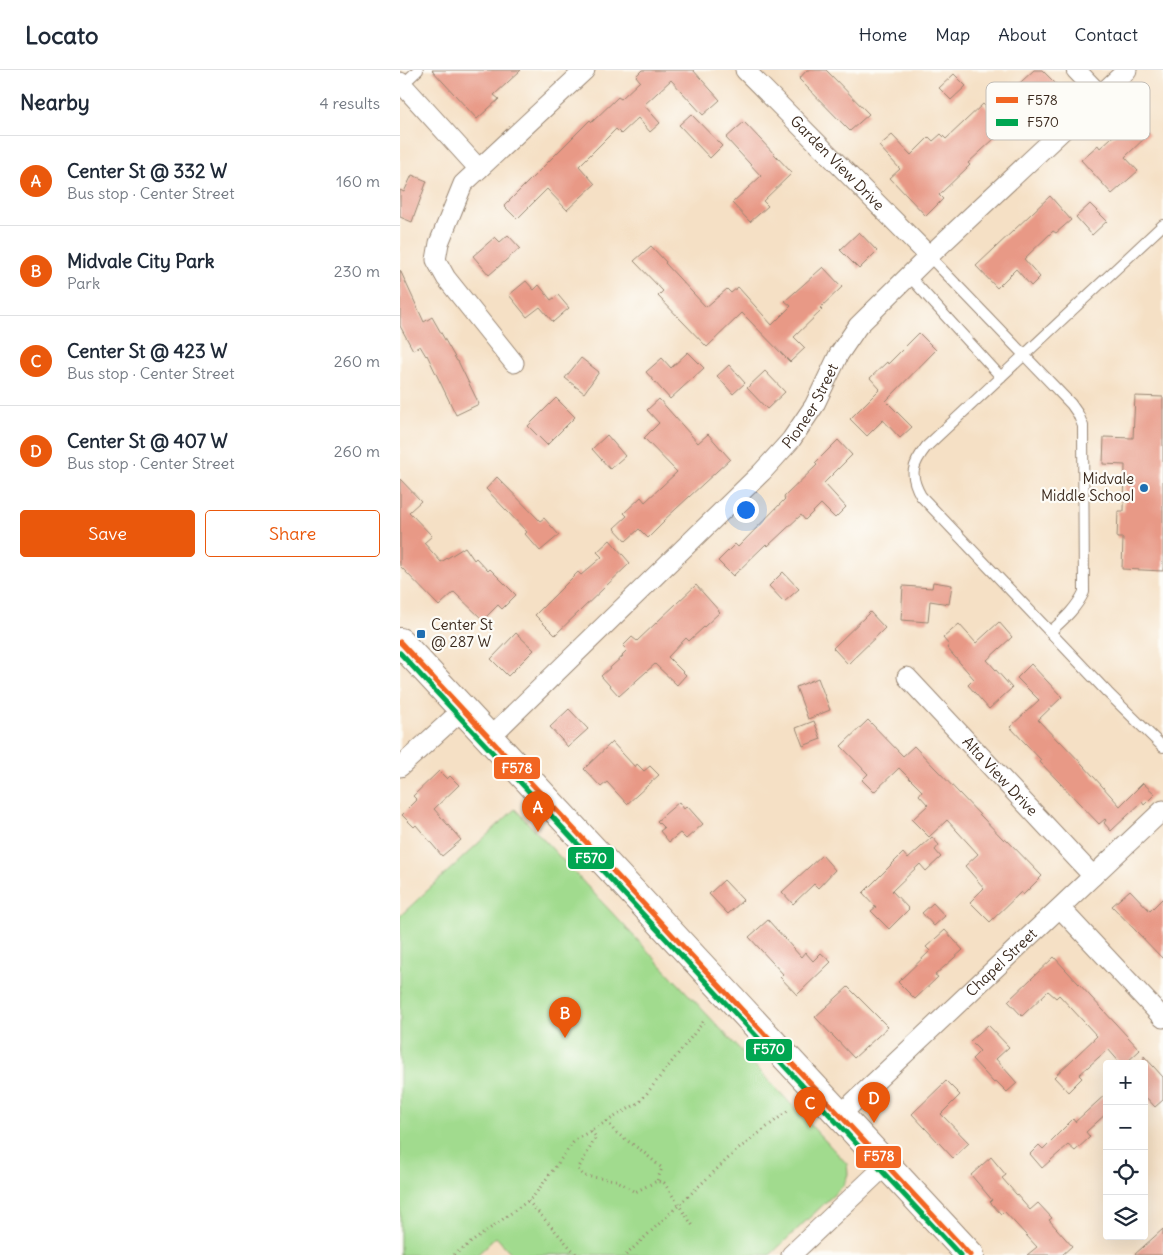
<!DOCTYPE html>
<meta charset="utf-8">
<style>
body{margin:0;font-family:Delius,sans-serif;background:#f2f2f3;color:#1f2937}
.controls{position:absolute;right:15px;bottom:15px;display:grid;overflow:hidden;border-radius:5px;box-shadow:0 5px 20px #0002}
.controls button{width:45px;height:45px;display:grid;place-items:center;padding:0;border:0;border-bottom:1px solid #e0e1e3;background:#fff;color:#1f2937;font:25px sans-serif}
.you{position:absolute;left:345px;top:439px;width:18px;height:18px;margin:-12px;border:4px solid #fff;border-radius:50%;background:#1a73e8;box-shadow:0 0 0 8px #1a73e833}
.badge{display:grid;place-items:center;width:32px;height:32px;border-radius:50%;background:#ea580c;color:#fff;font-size:16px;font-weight:700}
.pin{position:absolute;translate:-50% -41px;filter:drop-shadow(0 1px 2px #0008)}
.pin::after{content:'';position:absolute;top:26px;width:18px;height:15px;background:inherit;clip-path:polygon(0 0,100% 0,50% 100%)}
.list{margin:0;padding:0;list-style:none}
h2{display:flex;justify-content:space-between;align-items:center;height:65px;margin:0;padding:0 20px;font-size:21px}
h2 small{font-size:16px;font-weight:400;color:#747a83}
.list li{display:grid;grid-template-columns:32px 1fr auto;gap:15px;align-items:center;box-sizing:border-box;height:90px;padding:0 20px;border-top:1px solid #e0e1e3}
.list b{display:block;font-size:19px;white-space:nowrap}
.list p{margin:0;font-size:16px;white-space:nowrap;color:#747a83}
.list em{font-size:16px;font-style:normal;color:#747a83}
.actions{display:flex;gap:10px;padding:15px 20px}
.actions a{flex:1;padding:11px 0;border:1px solid #ea580c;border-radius:5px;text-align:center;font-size:18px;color:#ea580c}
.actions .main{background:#ea580c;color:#fff}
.icon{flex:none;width:28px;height:28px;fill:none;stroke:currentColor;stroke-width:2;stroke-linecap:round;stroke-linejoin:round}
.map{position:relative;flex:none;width:763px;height:1185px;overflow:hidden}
header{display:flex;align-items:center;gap:30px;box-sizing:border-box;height:70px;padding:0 25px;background:#fff;border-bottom:1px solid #e0e1e3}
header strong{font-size:24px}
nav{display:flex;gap:28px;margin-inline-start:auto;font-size:18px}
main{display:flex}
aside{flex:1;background:#fff}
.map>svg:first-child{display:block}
</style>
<header>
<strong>Locato</strong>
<nav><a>Home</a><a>Map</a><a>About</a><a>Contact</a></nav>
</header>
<main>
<aside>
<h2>Nearby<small>4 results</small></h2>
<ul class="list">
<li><span class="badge">A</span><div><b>Center St @ 332 W</b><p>Bus stop · Center Street</p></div><em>160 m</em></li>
<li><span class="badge">B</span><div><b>Midvale City Park</b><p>Park</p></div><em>230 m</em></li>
<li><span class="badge">C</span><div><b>Center St @ 423 W</b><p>Bus stop · Center Street</p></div><em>260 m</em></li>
<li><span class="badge">D</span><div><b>Center St @ 407 W</b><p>Bus stop · Center Street</p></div><em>260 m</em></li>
</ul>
<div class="actions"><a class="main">Save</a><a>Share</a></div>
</aside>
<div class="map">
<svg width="763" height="1185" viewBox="0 0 763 1185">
<rect width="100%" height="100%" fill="#fdfcf7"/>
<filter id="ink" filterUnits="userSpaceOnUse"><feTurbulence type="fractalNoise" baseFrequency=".02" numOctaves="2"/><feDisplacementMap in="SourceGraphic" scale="10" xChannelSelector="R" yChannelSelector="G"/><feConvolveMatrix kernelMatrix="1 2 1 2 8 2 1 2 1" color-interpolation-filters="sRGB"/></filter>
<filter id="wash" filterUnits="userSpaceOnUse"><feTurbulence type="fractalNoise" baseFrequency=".0096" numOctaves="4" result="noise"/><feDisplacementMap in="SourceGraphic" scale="20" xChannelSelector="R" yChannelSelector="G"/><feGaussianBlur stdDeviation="1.12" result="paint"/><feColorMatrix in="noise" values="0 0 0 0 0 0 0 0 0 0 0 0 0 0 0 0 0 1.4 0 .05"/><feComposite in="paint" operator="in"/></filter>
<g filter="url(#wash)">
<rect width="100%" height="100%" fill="#f5e0c5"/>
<path fill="#a1db8e" stroke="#6e8256" d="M115 739 447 1094 448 1104 444 1115 370 1185H113L96 1167 77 1185H0V846Z"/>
<g id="blocks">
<path fill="#e89986" d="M32 0H121L94 25 99 29 77 49Z
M242 0H293L320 30 303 45 271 10 244 35 260 53 250 62 238 48 221 64 216 59 179 96 195 114 167 140 147 119 117 149 104 136 190 50 192 52 218 27 221 29 240 11 236 6Z
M407 0H426L469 44 450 61 399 9Z
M634 0H642L658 16 641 32 639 30 608 58 607 57 568 93 570 95 539 125 543 129 526 146 490 108 500 99 479 76 492 65 511 85 529 67 533 71 541 64 546 69 583 34 593 44 613 26 610 22Z
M554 4 566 16 551 30 539 18Z
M291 44 322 76 310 88 279 55Z
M734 47 749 64 725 87 738 101 712 124 681 90 698 75 700 78Z
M344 52 392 103 363 131 368 136 350 152 332 133 361 106 326 68Z
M12 105 27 111 12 152 0 147V120L4 122Z
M650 126 671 150 656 163 653 161 624 189 640 207 631 216 616 199 597 218 576 196Z
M690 134 707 151 692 165 676 147Z
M459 162 477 181 459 199 440 180Z
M108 165 120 178 89 205 73 186 95 167 100 172Z
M251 176 266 192 265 193 306 237 327 219 331 223 338 217 372 255 391 236 385 231 423 197 442 217 420 238 422 240 394 267 405 278 390 292 342 243 307 277 258 226 263 221 234 191Z
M0 200 24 252 32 247 57 291H58L79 334 56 345 27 285 26 286 20 276 13 280 0 256Z
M126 211 134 220 139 215 151 230 158 225 169 238 153 252 140 237 127 247 109 225Z
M519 263 536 280 486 331 512 357 500 368 483 350 467 366 450 349 480 319 470 308 487 292 488 294Z
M288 282 304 298 270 329 246 302 262 288 271 298Z
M181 288 199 302 184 323 165 308Z
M329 295 345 313 333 324 317 306Z
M365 301 385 322 367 339 347 318Z
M735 326 763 327V501L722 499 723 468H717L718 441H724L725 395 703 394 704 367 733 368Z
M156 328 175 347 147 375 128 356Z
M259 329 298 373 308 364 330 389 263 451 264 452 248 468 239 459 226 471 214 458 227 446 224 443 241 427 245 432 277 402 244 368 259 353 247 340Z
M207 365 225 386 210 399 192 379Z
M438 370 452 385 424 413 446 437 435 448 421 434 405 450 401 445 368 476 366 474 333 506 318 491 335 474 338 477 385 429 384 427 417 395 415 393Z
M97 407 140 451 144 448 159 465 140 481 125 464 127 462 86 419Z
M0 409 21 431 9 442 32 466 24 473 41 492 65 477 74 490 76 488 88 501 90 499 116 525 102 539 98 535 83 550 54 522 39 536 0 496Z
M210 470 230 493 155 565 135 545 178 502 181 505 202 487 197 482Z
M383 502 399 519 384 532 369 516Z
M533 512 552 515 549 534 530 531 528 552 501 550 503 516 532 518Z
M296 515 320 542 289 571 286 568 268 587 286 605 277 615 255 594 219 626 201 606 223 586 222 585 227 580 223 576 232 567 237 571Z
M470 542 485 558 448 594 433 578Z
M599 552 612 567 587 590 612 618 589 639 568 615 574 609 547 578 549 575 543 568 559 554 576 573Z
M116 563 134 580 108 606 91 589Z
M631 594 662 627 638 650 659 672 660 671 684 696 720 736 743 713 755 724 744 735 742 732 711 761 704 753 706 750 705 749 699 754 639 691 641 690 610 657 639 630 617 608Z
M418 608 430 640 408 649 396 617Z
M169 639 188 659 168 677 150 657Z
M468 650 503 686 514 676 604 770 605 768 642 806 623 825 621 822 590 852 570 832 584 818 565 796 578 784 547 750 529 767 512 750 528 735 519 725 522 721 499 698 474 722 462 710 468 704 441 676Z
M414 651 421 669 403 676 396 658Z
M212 672 235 697 237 694 244 701 250 696 259 705 227 734 207 712 201 717 184 699Z
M39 701 47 709 50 706 59 715 34 739 61 770 42 786 16 755 14 757 2 745 17 730 13 726Z
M279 732 284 739 287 736 303 754 286 769 280 763 269 772 260 761 264 758 257 751Z
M532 767 539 775 535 780 541 787 526 801 520 794 492 821 509 839 489 859 471 841 476 837 463 823 503 783 508 789Z
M422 785 435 800 418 818 414 814 393 834 382 822Z
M324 810 343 830 328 844 309 824Z
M730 820 750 841 763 828V889L712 836Z
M533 833 545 846 534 856 522 843Z
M368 850 401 887 405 882 413 891 421 883 431 892 397 925 380 907 383 904 349 867Z
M545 860 563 880 535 905 538 907 515 929 498 912 530 881 526 877Z
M654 887 740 980 725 994H721L708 979 679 1005 682 1008 668 1022 654 1007 697 966 659 925 656 928 648 921 622 946 608 931Z
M448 917 488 957 454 988 415 947Z
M588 955 609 977 596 989 617 1013 607 1022 596 1011 594 1013 572 989 580 981 570 971Z
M744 986 763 1007V1030L755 1037 744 1025Z
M546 1011 560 1025 541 1044 569 1073 553 1088 512 1044Z
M707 1023V1043L686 1062 690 1067 675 1081 668 1075 642 1098 630 1084 639 1075 643 1079 673 1049 675 1052Z
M591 1087 606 1105 602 1108 630 1140 638 1133 652 1148 649 1150 672 1176 662 1185H627L637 1177 604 1141 601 1144 590 1132 592 1130 571 1105Z
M763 1159V1185H734Z"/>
</g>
</g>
<g filter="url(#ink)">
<use href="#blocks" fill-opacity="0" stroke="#988572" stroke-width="1"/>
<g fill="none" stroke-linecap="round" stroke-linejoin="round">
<defs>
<path id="lane" d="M2 15 18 0
M763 155 526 377C512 395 509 405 521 426L708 623 763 677
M529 186 671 334 678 344 683 356 684 522C676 539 663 550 650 562
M509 206 601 307"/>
<g id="street">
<path id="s1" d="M345 0 529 186"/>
<path d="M676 0 700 25"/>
<path d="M0 12 79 99"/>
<path d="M114 293 46 208 36 190 39 173 63 114 185 0"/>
<path id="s2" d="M507 607 693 806"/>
<path id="s3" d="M88 669 362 402 391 370 414 336 439 284 458 256 529 186 727 0"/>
<path d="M0 697 62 640"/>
<path d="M660 838 763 948"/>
<path id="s4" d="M440 1045 763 740"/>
<path d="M391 1185 486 1095"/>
</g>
<path id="secondary" d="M0 572 570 1185"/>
</defs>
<use href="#lane" stroke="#988572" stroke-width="12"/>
<use href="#street" stroke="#988572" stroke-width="21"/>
<use href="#secondary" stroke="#988572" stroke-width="30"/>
<path stroke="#988572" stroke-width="3" stroke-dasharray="1 4" stroke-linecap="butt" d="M207 1051 215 1062 242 1081 262 1098 257 1111
M191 1061 196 1067 178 1099 184 1106 216 1110 235 1122 257 1111 264 1113 293 1156
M128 1131 177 1185
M54 1185 133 1127 175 1070 240 1032 304 951
M226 1185 336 1081 389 1040"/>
<use href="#lane" stroke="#fff" stroke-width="10"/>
<use href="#street" stroke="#fff" stroke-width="19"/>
<use href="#secondary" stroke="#fff" stroke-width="28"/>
<defs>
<path id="bus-1" d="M0 572 570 1185"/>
<path id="bus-2" d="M0 583 560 1185"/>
</defs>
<use href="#bus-1" stroke="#fdfcf7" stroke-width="9"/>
<use href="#bus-2" stroke="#fdfcf7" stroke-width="9"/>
<use href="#bus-1" stroke="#f26522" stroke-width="5"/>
<use href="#bus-2" stroke="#00a651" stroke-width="5"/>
</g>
</g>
<g fill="#1f6fb2" stroke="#fdfcf7" stroke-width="2">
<circle cx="744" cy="418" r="5"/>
<rect x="16" y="559" width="10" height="10" rx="2.5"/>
</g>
<g text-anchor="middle" stroke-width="4.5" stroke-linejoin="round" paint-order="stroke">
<g font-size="15" fill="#3b2a1e" stroke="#fdfcf7">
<text dy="5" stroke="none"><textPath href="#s1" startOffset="131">Garden View Drive</textPath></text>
<text dy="5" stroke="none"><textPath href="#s3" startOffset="465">Pioneer Street</textPath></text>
<text dy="5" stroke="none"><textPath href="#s2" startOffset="136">Alta View Drive</textPath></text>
<text dy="5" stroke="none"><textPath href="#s4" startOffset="222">Chapel Street</textPath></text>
</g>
<g font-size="15" fill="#3b2a1e" stroke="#fdfcf7" text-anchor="end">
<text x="734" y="414">Midvale<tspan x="734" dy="17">Middle School</tspan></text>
<text x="31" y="560" text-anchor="start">Center St<tspan x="31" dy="17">@ 287 W</tspan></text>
</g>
</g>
<rect x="586" y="12" width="164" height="58" rx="8" fill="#fdfcf7" stroke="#c3bdb6" stroke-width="1"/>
<rect x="596" y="27" width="22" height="6" fill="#f26522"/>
<rect x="596" y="49" width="22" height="7" fill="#00a651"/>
<g font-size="14" fill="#3b2a1e">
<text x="627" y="35">F578</text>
<text x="627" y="57">F570</text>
</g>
<g stroke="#fdfcf7" stroke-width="2">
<rect x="93" y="686" width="48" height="24" rx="5" fill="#f26522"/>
<rect x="167" y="776" width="48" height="24" rx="5" fill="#00a651"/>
<rect x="345" y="968" width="48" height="24" rx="5" fill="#00a651"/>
<rect x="455" y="1075" width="47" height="24" rx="5" fill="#f26522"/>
</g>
<g font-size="14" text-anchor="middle" font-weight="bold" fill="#fff">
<text x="117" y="703">F578</text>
<text x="191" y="793">F570</text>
<text x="369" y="984">F570</text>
<text x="479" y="1091">F578</text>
</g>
</svg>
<div class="controls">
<button>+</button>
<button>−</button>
<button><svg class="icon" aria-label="locate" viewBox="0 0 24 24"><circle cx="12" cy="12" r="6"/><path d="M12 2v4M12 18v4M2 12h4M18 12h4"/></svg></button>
<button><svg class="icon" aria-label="layers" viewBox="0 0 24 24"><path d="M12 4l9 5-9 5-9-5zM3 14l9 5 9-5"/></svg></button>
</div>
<div class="you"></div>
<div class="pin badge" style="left:138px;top:762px">A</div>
<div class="pin badge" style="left:165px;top:968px">B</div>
<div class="pin badge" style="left:410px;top:1058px">C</div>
<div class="pin badge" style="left:474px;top:1053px">D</div>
</div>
</main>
